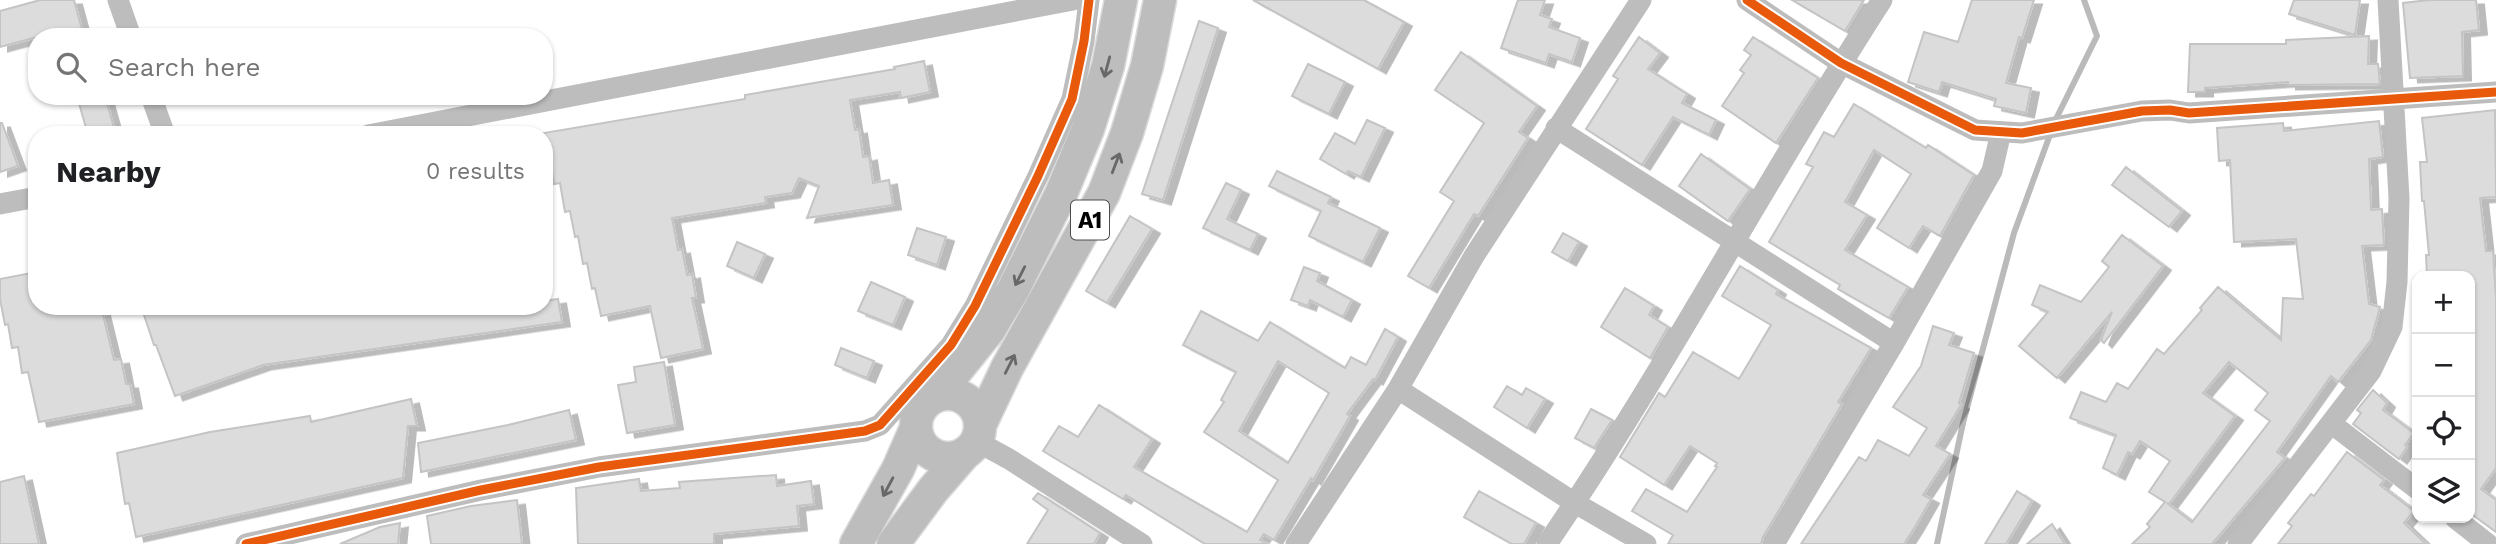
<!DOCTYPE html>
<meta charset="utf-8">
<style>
body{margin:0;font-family:"Work Sans",sans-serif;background:#f2f2f2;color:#202124}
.controls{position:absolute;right:21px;bottom:21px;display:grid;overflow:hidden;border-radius:14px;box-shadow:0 2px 5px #0004}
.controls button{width:63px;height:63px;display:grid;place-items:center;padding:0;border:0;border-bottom:2px solid #e0e0e0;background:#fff;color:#202124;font:35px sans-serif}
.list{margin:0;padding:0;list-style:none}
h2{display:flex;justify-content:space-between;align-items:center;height:91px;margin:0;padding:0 28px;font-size:30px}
h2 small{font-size:23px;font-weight:400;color:#757577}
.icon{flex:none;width:38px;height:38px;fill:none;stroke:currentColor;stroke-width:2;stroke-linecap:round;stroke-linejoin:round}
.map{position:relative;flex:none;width:2496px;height:544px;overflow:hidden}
.search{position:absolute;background:#fff;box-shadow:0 2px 5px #0004;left:28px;top:28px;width:525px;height:77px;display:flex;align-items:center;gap:18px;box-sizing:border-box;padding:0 24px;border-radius:28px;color:#757577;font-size:26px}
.panel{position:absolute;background:#fff;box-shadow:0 2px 5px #0004;left:28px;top:126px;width:525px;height:189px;border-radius:28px}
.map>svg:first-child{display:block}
</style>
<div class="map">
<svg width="2496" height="544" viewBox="0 0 2496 544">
<defs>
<filter id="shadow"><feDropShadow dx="8" dy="4.5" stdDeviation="0" flood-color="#0004"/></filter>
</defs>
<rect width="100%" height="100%" fill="#fff"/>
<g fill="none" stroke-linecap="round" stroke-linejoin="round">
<path stroke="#bababa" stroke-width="6" d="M2055 121 2097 36 2084 0
M1937 544 1963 423 2014 233 2051 132"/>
</g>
<path fill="#dcdcdc" stroke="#c4c4c4" stroke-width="2" fill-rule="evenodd" filter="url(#shadow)" d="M40 0H74L84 37H37L0 47V11Z
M1253 0H1364L1404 22 1378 69Z
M1518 0H1545L1540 15 1552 19 1549 27 1580 38 1572 62 1549 54 1546 63 1501 48Z
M1792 0H1864L1845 31Z
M1972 0H2034L2022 38 2019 37 2006 83 2031 88 2026 113 1994 106 1996 99 1942 82 1939 92 1908 82 1924 32 1958 42Z
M2294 0H2360L2355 35 2289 14Z
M2429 0H2476L2479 30 2462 32 2463 76 2410 78 2403 3Z
M1199 21 1218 28 1163 200 1142 194Z
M2369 36 2368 64H2378L2380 84 2288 85V82L2205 88V92H2188L2190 44H2286V40Z
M1639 37 1660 53 1648 69 1687 94 1682 103 1716 120 1709 135 1673 117 1642 165 1586 129 1618 79 1613 76Z
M1753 37 1818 78 1776 143 1722 106 1744 73 1740 70 1751 55 1744 50Z
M1461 52 1537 106 1519 132 1528 138 1478 216 1474 214 1429 288 1408 276 1454 201 1440 192 1484 123 1435 90Z
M924 61 930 92 901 98 900 92 850 100 855 130 859 129 863 157 869 156 873 183 889 180 893 205 807 218 819 186 799 178 792 193 765 197 766 203 672 218 678 250 682 249 687 275 692 274 696 298H692L703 349 661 358 650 306 601 316 595 288 592 289 587 263 583 264 578 236 575 237 570 211 565 212 560 183 554 184 550 157 544 158V133L745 99V95L895 69 894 67Z
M1308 64 1345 82 1329 114 1292 96Z
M77 96H105L116 135H88Z
M1854 104 1926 148 1928 145 1974 175 1940 236 1923 226 1909 248 1877 228 1911 174 1874 150 1845 202 1867 215 1845 250 1908 287 1889 318 1838 289 1840 285 1769 242 1813 167 1806 164 1824 132 1834 137Z
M2495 110 2496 197 2480 198 2486 251H2493L2496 299V468L2481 489 2496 500V532L2470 513V276H2427L2426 255H2429L2424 201H2422L2420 162H2427L2422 118Z
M1367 120 1385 128 1361 177 1348 171 1346 174 1320 159 1335 133 1355 144Z
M2379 121 2383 157 2369 159 2371 210 2382 209 2384 245 2362 246 2369 304 2380 307 2371 340 2338 382 2331 376 2277 452 2285 458 2212 544H2132L2150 527 2147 524 2165 502 2149 492 2170 461 2140 441 2132 454 2128 452 2117 475 2103 468 2116 435 2070 418 2081 392 2106 402 2117 383 2128 389 2157 349 2164 354 2202 310 2200 308 2218 287 2281 340 2283 298 2303 299 2296 239 2234 242 2230 160 2219 161 2217 128 2283 123 2284 131ZM2229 362 2268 393 2255 410 2270 421 2192 522 2167 503 2169 504 2235 416 2203 393Z
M0 123H2L18 166 0 172Z
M1701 154 1750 189 1728 221 1679 186Z
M2126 167 2182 211 2169 227 2112 185Z
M1277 171 1331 197 1328 203 1380 228 1363 262 1309 236 1321 211 1269 186Z
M1226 183 1241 190 1227 219 1258 234 1250 250 1203 228Z
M1130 216 1152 229 1107 303 1086 291Z
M917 228 946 237 937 265 908 255Z
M1563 233 1579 242 1568 261 1552 252Z
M2122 235 2163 266 2104 343 2101 340 2112 312 2057 378 2019 346 2048 312 2032 305 2040 285 2081 302 2109 267 2102 261Z
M737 242 765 254 754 278 727 266Z
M1740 266 1778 290 1776 294 1871 348 1838 402 1842 404 1763 537 1761 544H1668L1673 535 1632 511 1646 489 1687 512 1717 467 1715 466 1717 463 1690 446 1664 485 1620 457 1659 393 1665 397 1693 352 1739 379 1771 325 1722 296Z
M1304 267 1320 273 1317 281 1352 300 1343 317 1310 300 1308 306 1291 300Z
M37 272V306H96L97 312 102 311 114 360 121 359 126 384H130L134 404 39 422 28 372 22 373 18 347 12 348 8 324 5 325 0 299V279Z
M871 282 905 297 893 325 858 311Z
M1625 288 1654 306 1649 315 1668 327 1650 358 1601 327Z
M558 299 562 322 263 365 175 396 156 345H154L141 306H544V301Z
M1201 311 1258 341 1270 322 1345 368 1351 357 1366 365 1385 329 1398 337 1375 380 1373 379 1347 414 1350 416 1313 480 1311 478 1274 540 1264 534 1260 540 1267 544H1205L1126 495 1123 499 1043 451 1059 426 1078 437 1099 405 1152 439 1134 467 1247 532 1278 480 1204 432 1224 402 1221 400 1236 372 1183 345ZM1278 361 1329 393 1288 463 1239 431Z
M1933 326 1954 333 1949 345 1974 353 1959 403 1961 405 1936 446 1950 454 1923 495 1931 499 1915 527 1904 544H1801L1859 457 1866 461 1878 440 1909 456 1927 428 1893 407 1921 366Z
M841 348 874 361 867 378 835 365Z
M664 362 675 425 627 433 618 385 636 382 634 367Z
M1507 386 1522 395 1526 388 1545 399 1527 428 1494 407Z
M2373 390 2387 403 2383 410 2414 433 2405 445 2407 447 2399 459 2353 424 2361 413 2357 410Z
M411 399 417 426H408L403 478 136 537 129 503 125 504 117 453 210 432 310 416 311 422Z
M1591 409 1612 420 1594 448 1575 438Z
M569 410 576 440 421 472 418 443 508 425Z
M2347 452 2384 480 2380 485 2414 511 2404 523 2426 544H2278L2292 526 2288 523 2311 494 2314 496Z
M776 475 777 486 811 481 814 504 797 506 799 526 714 534V544H578L576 488 639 479 641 491 680 488 679 482Z
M24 476 39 544H0V482Z
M1479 491 1536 523 1524 544H1512L1464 517Z
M2017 491 2032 501 2006 544H1985Z
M1038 493 1100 533 1094 544H1027L1048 510 1033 499Z
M517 500 522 544H431L427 516 471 506Z
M400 523 398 544H340L380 527Z
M2052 524 2065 544H2027Z"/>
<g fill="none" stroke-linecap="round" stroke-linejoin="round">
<defs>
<path id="highway" d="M916 426a32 32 0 1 1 64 0a32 32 0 1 1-64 0Z
M935 397 989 330 1013 290 1061 194 1088 129 1108 66 1121 0
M980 425 1007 368 1104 193 1127 133 1147 66 1160 0
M856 544 898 469 916 428
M893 544 933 490 965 453"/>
</defs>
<use href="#highway" stroke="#dbdbdb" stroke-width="35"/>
<path stroke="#bdbdbd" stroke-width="21" d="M118 0 131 37
M1747 0 1841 63 1975 130 2022 133 2142 111 2170 110 2189 113 2496 92
M151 96 165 135
M1556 128 1894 343
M368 135 1073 0
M0 204 37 197
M1398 389 1575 503 1646 544
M2332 424 2417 489
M976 441 1009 459 1142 544
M2455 518 2488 544
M246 544 481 490 599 467 865 431 880 425 951 345 975 306 1038 176 1072 99 1084 41 1089 0
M1296 544 1398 389 1474 256 1641 0
M1547 544C1667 368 1766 179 1882 0
M1774 544 1894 343 1992 171 2001 132
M2238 544 2371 371 2392 327 2397 282 2399 198 2388 0"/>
<use href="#highway" stroke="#bdbdbd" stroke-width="32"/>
<defs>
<path id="cycleway" d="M1747 0 1841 63 1975 130 2022 133 2142 111 2170 110 2189 113 2496 92
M246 544 481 490 599 467 865 431 880 425 951 345 975 306 1038 176 1072 99 1084 41 1089 0"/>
</defs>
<use href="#cycleway" stroke="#fff" stroke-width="13"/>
<use href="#cycleway" stroke="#e8590c" stroke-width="9"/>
</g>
<defs><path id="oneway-shaft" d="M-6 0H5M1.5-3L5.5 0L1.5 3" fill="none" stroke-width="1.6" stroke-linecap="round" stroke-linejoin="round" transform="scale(1.75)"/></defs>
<g stroke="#686868">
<use href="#oneway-shaft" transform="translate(1107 67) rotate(105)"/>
<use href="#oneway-shaft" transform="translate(1116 163) rotate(-69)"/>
<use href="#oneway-shaft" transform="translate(1020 276) rotate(117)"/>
<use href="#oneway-shaft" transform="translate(1010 364) rotate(-63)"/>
<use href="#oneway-shaft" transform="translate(888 487) rotate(118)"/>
</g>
<g text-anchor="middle" stroke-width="7" stroke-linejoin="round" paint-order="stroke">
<rect fill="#fff" stroke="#4c4c4c" stroke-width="2" x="1071" y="200.5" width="38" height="39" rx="5"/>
<g font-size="23" font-weight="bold" fill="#000">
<text x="1090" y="228">A1</text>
</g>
</g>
</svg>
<div class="controls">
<button>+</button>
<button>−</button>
<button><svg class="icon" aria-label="locate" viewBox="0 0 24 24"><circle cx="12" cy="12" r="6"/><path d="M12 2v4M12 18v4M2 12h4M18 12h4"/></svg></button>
<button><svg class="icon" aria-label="layers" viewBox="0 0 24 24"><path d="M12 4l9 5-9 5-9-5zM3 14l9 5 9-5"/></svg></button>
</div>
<div class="search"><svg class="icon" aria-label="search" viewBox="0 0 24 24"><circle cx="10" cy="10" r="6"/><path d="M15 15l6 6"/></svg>Search here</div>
<section class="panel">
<h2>Nearby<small>0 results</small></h2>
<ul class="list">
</ul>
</section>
</div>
